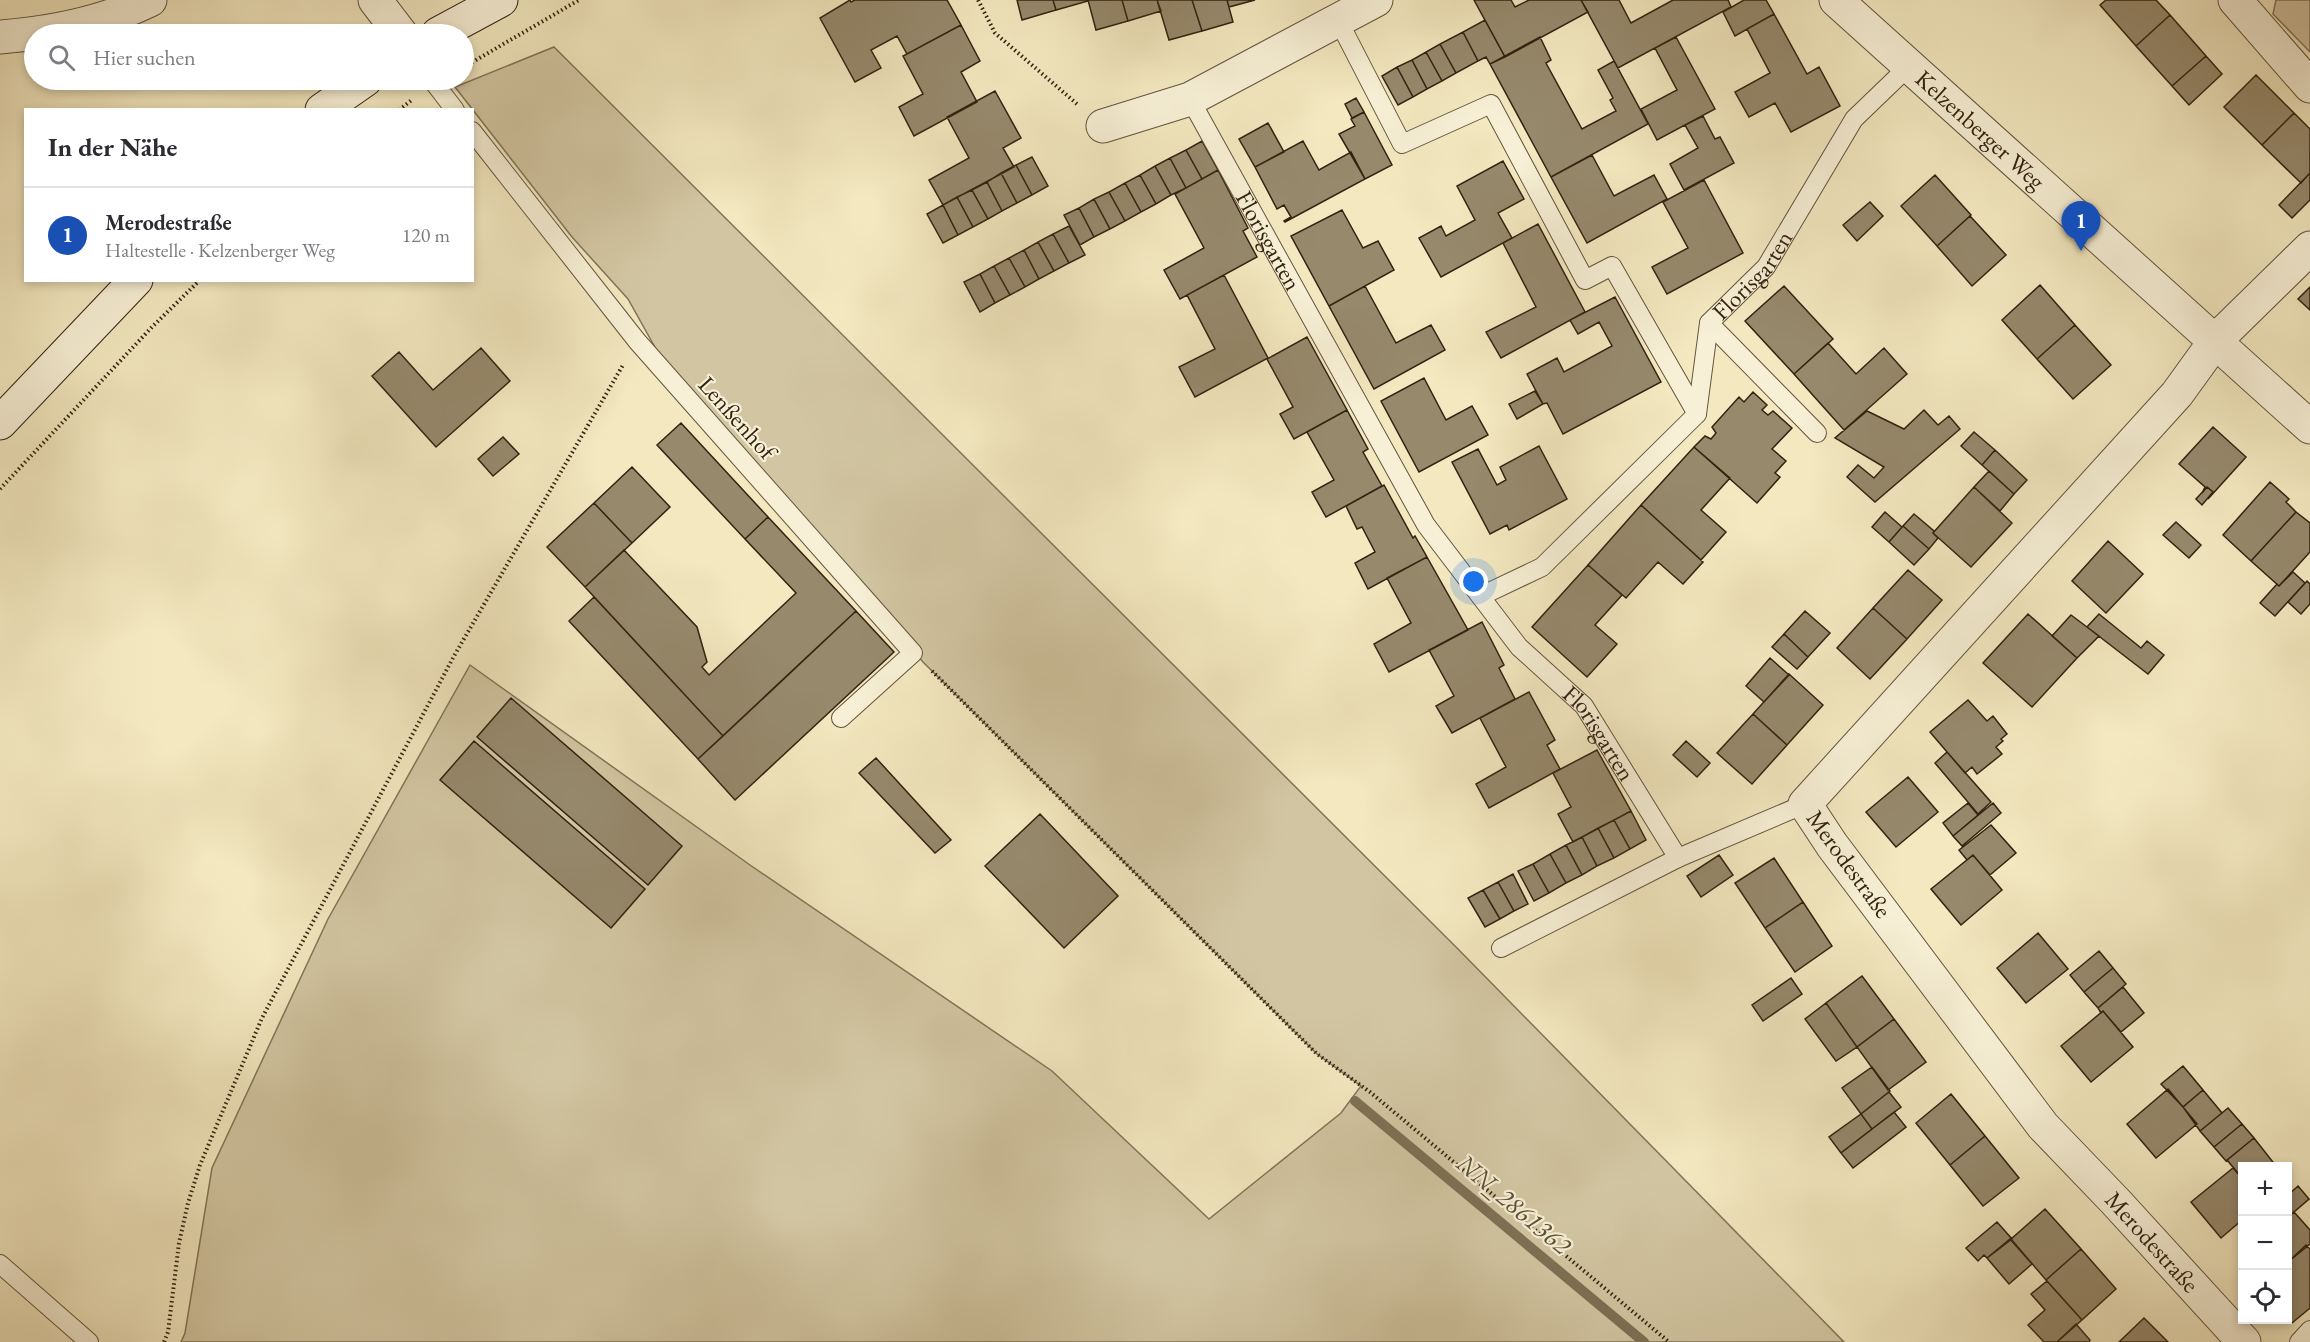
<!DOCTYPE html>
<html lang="de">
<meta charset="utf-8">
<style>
body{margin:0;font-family:"EB Garamond",serif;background:#f7f7f7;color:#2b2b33}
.controls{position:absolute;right:18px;bottom:18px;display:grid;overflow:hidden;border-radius:0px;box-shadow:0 3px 9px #0003}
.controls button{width:54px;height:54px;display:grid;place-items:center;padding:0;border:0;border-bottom:2px solid #e1e1e2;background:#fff;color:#2b2b33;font:30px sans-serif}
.you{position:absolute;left:1474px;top:582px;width:21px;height:21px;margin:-15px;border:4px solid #fff;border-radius:50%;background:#1a73e8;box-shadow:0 0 0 9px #1a73e833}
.badge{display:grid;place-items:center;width:39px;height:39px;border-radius:50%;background:#8f2418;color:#fff;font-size:20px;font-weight:700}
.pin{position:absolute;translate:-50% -50px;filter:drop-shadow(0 2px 3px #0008)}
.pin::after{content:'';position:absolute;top:32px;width:21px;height:18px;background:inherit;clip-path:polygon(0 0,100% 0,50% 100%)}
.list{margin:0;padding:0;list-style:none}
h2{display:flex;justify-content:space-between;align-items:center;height:78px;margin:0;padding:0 24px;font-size:26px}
h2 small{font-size:20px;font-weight:400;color:#7c7c81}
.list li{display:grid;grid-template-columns:39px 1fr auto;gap:18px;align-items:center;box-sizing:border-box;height:96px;padding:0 24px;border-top:2px solid #e1e1e2}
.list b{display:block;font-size:22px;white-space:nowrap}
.list p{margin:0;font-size:20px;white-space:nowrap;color:#7c7c81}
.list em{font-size:20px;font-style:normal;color:#7c7c81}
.icon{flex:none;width:33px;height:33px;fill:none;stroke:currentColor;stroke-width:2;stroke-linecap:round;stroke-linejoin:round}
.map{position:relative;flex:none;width:2310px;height:1342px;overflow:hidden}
.search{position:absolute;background:#fff;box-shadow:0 3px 9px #0003;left:24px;top:24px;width:450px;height:66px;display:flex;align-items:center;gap:15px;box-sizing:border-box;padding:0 21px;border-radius:33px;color:#7c7c81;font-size:22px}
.panel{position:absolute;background:#fff;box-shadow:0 3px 9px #0003;left:24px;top:108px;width:450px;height:174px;border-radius:0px}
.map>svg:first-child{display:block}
</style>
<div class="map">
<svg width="2310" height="1342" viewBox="0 0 2310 1342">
<rect width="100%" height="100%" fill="#f3e8c0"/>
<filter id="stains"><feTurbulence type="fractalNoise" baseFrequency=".00333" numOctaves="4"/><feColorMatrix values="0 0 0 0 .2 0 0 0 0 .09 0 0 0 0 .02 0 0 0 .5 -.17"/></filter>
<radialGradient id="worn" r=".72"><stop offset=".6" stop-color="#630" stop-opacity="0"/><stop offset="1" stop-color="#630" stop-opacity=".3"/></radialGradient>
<path fill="#d2c6a2" stroke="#827459" stroke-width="1.5" d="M2276 0H2310V52L2273 14Z
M554 47 1458 949 1844 1342H181L185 1333 212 1168 328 919 470 665 750 865 1052 1071 1209 1219 1341 1113 1361 1086 1317 1054 923 662 656 349 628 299 572 237 455 87Z"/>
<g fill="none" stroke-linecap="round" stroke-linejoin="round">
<path stroke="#7e7156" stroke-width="10" d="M1355 1101 1644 1342"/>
</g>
<path fill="#96896c" stroke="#322210" stroke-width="1.5" d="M850 0 851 2 855 0H947L961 25 907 54 897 36 871 50 881 68 855 82 820 18Z
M1017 0H1053L1056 10 1022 20Z
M1053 0H1088V1L1056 10Z
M1122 0 1128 21 1096 30 1088 0Z
M1122 0H1157L1161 11 1128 21Z
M1157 0H1192L1202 31 1169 40Z
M1192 0H1227L1233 22 1202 31Z
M1227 0H1255L1229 7Z
M1474 0H1511L1515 7 1529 0H1581L1588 12 1505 57Z
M1581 0H1619L1631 23 1673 0H1728L1731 7 1618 68Z
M1744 0H1766L1774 14 1735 36 1723 12Z
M2106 0H2156L2170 15 2136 46 2100 5Z
M1774 14 1807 74 1819 67 1840 106 1791 132 1775 103 1749 117 1735 92 1770 73 1747 29Z
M2170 15 2206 56 2172 86 2136 46Z
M1485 20 1505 57 1490 64 1486 57 1478 61 1463 32Z
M961 25 980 61 961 72 977 102 914 136 899 107 923 94 903 56Z
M1463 32 1478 61 1456 73 1440 44Z
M1540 37 1551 60 1546 63 1582 129 1616 111 1610 100 1613 98 1598 70 1614 61 1648 124 1551 177 1490 64Z
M1676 37 1715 109 1657 140 1641 109 1677 90 1655 48Z
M1440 44 1456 73 1442 81 1426 52Z
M1426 52 1442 81 1427 89 1412 60Z
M2206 56 2222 74 2189 105 2172 86Z
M1412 60 1427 89 1413 97 1397 67Z
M1397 67 1413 97 1398 105 1382 76Z
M2256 75 2294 113 2262 145 2224 107Z
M995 91 1021 138 1003 148 1014 167 943 205 929 180 969 158 947 117Z
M1356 98 1364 112 1352 118 1345 104Z
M1364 112 1392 165 1365 179 1339 134 1355 126 1351 119Z
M2294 113 2310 129V173L2301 183 2262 145Z
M1703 116 1715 139 1720 137 1734 163 1684 190 1670 164 1698 148 1685 125Z
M1268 123 1284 152 1255 167 1239 139Z
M1202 141 1218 170 1202 179 1186 150Z
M1303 141 1319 170 1351 152 1365 179 1285 222 1284 221 1291 217 1284 205 1277 209 1255 167Z
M1186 150 1202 179 1186 188 1170 158Z
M1592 155 1614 196 1654 175 1667 199 1587 243 1551 177Z
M1032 157 1048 186 1032 195 1016 165Z
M1170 158 1186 188 1171 195 1155 166Z
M1503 161 1524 199 1498 213 1512 238 1441 277 1419 238 1441 226 1446 236 1475 220 1457 186Z
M1016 165 1032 195 1017 203 1001 173Z
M1155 166 1171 195 1156 204 1140 175Z
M1218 170 1248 228 1243 231 1257 257 1180 299 1164 270 1204 248 1175 194Z
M1001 173 1017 203 1002 211 987 182Z
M2310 173V200L2292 218 2279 205Z
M1140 175 1156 204 1141 212 1125 183Z
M1935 175 1971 215 1937 246 1901 206Z
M1704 180 1743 253 1667 294 1652 267 1688 248 1663 202Z
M987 182 1002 211 988 219 972 190Z
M1125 183 1141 212 1125 221 1109 192Z
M972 190 988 219 973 227 957 197Z
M1109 192 1125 221 1110 229 1094 199Z
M957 197 973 227 958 235 943 205Z
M1094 199 1110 229 1094 237 1079 208Z
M1870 202 1883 216 1857 241 1843 225Z
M943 205 958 235 943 243 927 214Z
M1079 208 1094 237 1080 245 1064 215Z
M1342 210 1363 248 1378 241 1394 270 1329 306 1291 236Z
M1970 216 2006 255 1972 286 1937 246Z
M1538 224 1585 312 1501 358 1486 332 1536 307 1503 243Z
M1069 226 1085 255 1069 263 1053 234Z
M1053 234 1069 263 1054 271 1038 242Z
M1038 242 1054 271 1039 279 1024 250Z
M1024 250 1039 279 1025 287 1009 258Z
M1009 258 1025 287 1010 295 994 266Z
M994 266 1010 295 995 303 980 274Z
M980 274 995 303 980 312 964 282Z
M1224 275 1268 358 1195 397 1179 367 1215 349 1187 295Z
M2040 285 2075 325 2037 359 2002 320Z
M1365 286 1396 343 1431 325 1445 350 1374 389 1329 306Z
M1784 286 1833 339 1794 374 1745 321Z
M2310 287V310L2298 299Z
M1615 297 1661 382 1563 434 1547 403 1543 404 1527 374 1557 358 1564 372 1612 346 1599 322 1578 334 1570 320Z
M2075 325 2111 365 2073 399 2037 359Z
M1307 337 1347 410 1294 439 1280 414 1293 407 1267 359Z
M1828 343 1856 374 1884 348 1907 374 1844 430 1794 374Z
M481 348 510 381 436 447 372 376 399 352 433 390Z
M1424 378 1446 420 1472 406 1488 435 1419 472 1381 401Z
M1535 391 1543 404 1517 419 1509 404Z
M1753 392 1767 405 1762 410 1768 415 1773 411 1792 428 1772 449 1786 461 1775 473 1780 477 1757 503 1694 447 1705 436 1711 439 1716 433 1712 427 1739 397 1744 402Z
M1347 410 1368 449 1363 452 1382 486 1326 517 1312 492 1334 480 1307 432Z
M1924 410 1938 425 1949 416 1960 429 1875 502 1847 477 1858 465 1874 478 1884 467 1835 438 1867 411 1904 429Z
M681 423 768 517 745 539 657 445Z
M2213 427 2246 457 2208 499 2213 492 2207 487 2202 493 2205 487 2179 464Z
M1974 432 1995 450 1982 465 1961 446Z
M503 437 519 454 493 476 478 459Z
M1539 446 1567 499 1509 530 1507 525 1490 534 1452 462 1478 449 1497 485 1506 480 1500 467Z
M1694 447 1730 478 1701 510 1726 532 1701 560 1641 505Z
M1995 450 2027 480 2014 494 1982 465Z
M632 467 670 507 632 543 594 503Z
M1989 471 2014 494 2000 511 1974 487Z
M2270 482 2289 499 2286 502 2296 512 2251 561 2223 535Z
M1384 485 1413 538 1415 536 1427 557 1368 589 1355 563 1375 552 1362 527 1357 529 1346 506Z
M1974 487 2012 523 1971 567 1933 533Z
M2207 487 2213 492 2202 505 2196 499Z
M594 503 632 543 585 587 547 547Z
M1641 505 1703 562 1683 584 1658 562 1626 598 1588 565Z
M1885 512 1902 527 1889 542 1872 527Z
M2296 512 2310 523V552L2279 586 2251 561Z
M1914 514 1934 531 1933 533 1938 538 1929 549 1903 526Z
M768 517 856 611 723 736 585 587 624 550 697 627 707 662 702 667 709 675 796 593 745 539Z
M2176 522 2201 545 2189 558 2163 535Z
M1903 526 1929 549 1914 565 1889 542Z
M2108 541 2143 574 2106 613 2072 581Z
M1427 557 1468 630 1389 672 1374 644 1411 623 1387 578Z
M1588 565 1622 595 1595 625 1617 644 1587 677 1532 627Z
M1908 570 1942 600 1907 639 1873 608Z
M2293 572 2305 583 2275 616 2260 603 2277 584 2279 586Z
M2307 581 2310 584V604L2301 614 2288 602Z
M594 597 723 736 698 759 569 621Z
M1873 608 1907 639 1870 679 1837 648Z
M856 611 894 652 735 800 698 759Z
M1805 611 1830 633 1808 657 1784 634Z
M2028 614 2077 658 2032 707 1983 663Z
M2099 614 2141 648 2147 641 2164 655 2148 674 2087 627Z
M2071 615 2099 636 2077 658 2052 636Z
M1482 622 1504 665 1499 668 1515 699 1452 733 1436 706 1454 696 1429 650Z
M1784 634 1808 657 1797 669 1772 647Z
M1770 658 1789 675 1764 702 1746 686Z
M1789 674 1823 705 1787 745 1753 714Z
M1529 692 1555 740 1547 745 1560 769 1489 808 1476 784 1506 767 1480 718Z
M511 698 682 846 648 885 477 737Z
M1968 700 1987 721 1993 716 2007 734 2001 739 2003 741 1996 747 2002 754 1977 774 1972 767 1965 773 1930 732Z
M1753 714 1787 745 1752 784 1717 753Z
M474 741 645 889 611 928 440 780Z
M1686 741 1710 763 1697 777 1673 755Z
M1597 750 1631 811 1573 842 1558 814 1571 807 1553 773Z
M1947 752 1991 802 1978 814 1935 763Z
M876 758 951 840 935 853 859 773Z
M1908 777 1938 812 1896 847 1866 812Z
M1968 803 1978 815 1953 836 1943 823Z
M1993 803 2001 813 1962 846 1953 836Z
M1631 811 1646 840 1630 849 1614 820Z
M1040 814 1118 896 1064 948 985 866Z
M1614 820 1630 849 1614 858 1598 828Z
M1991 825 2016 853 1990 875 1973 855 1967 860 1959 850Z
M1598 828 1614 858 1597 866 1582 837Z
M1582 837 1597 866 1582 875 1566 845Z
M1566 845 1582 875 1566 883 1550 854Z
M1550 854 1566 883 1549 893 1533 864Z
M1719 855 1733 875 1701 897 1687 876Z
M1973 855 2002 890 1961 925 1931 889Z
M1774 858 1803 902 1765 928 1735 883Z
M1533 864 1549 893 1534 901 1518 871Z
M1513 874 1528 904 1514 911 1498 882Z
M1498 882 1514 911 1500 919 1483 890Z
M1483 890 1500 919 1485 927 1468 898Z
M1803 902 1832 946 1795 972 1765 928Z
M2038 933 2068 969 2026 1003 1997 968Z
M2099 951 2113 968 2084 992 2070 975Z
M2113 968 2126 984 2098 1008 2084 992Z
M1862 976 1894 1019 1857 1047 1826 1003Z
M1791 978 1802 994 1763 1021 1752 1005Z
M2123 987 2144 1013 2121 1032 2103 1011 2101 1013 2098 1008Z
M1826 1003 1857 1047 1836 1061 1805 1019Z
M2103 1011 2133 1047 2091 1082 2061 1046Z
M1894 1019 1926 1062 1888 1090 1857 1047Z
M2183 1066 2203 1090 2183 1107 2161 1084Z
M1872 1067 1890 1091 1861 1114 1842 1088Z
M2168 1089 2197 1124 2156 1158 2127 1124Z
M2203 1090 2222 1113 2200 1131 2183 1107Z
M1889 1092 1901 1107 1872 1129 1861 1114Z
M1951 1094 1985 1136 1950 1165 1916 1123Z
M2228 1108 2242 1124 2214 1147 2200 1131Z
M1894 1112 1906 1127 1853 1168 1841 1153Z
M1861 1114 1872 1129 1841 1153 1829 1137Z
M2242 1124 2254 1138 2226 1161 2214 1147Z
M1985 1136 2019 1178 1983 1206 1950 1165Z
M2254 1138 2276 1166H2242V1178L2227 1160Z
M2233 1168 2242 1178V1220L2221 1238 2191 1202Z
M2298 1186 2309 1199 2288 1217V1195Z
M2045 1209 2081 1249 2046 1280 2011 1239Z
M2294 1212 2310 1230V1244L2288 1262V1217Z
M1997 1222 2012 1239 1987 1258 1984 1255 1978 1261 1966 1248Z
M2010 1239 2032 1264 2009 1284 1987 1258Z
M2306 1245 2310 1249V1308L2292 1323 2288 1317V1262Z
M2081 1249 2116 1289 2082 1320 2046 1280Z
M2047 1281 2082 1320 2057 1342H2044L2028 1325 2045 1310 2031 1294Z
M2144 1318 2168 1342H2119Z
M2076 1324 2090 1340 2089 1342H2057Z"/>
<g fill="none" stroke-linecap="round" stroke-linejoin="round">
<defs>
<g id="lane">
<path d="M1338 20 1402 144 1491 104 1585 280 1612 266 1697 414"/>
<path d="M432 80 455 110"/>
<path id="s1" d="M1190 99 1426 525 1519 647 1584 706 1678 858"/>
<path d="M472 131 637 341 913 653 841 718"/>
<path d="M1709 323 1817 433"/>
<path id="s2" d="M1481 596 1542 567 1697 414 1709 323 1766 267 1854 119 1908 67"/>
<path d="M1501 948 1678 858 1805 804"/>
<path d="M0 1264 89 1342"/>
<path d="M2299 1342 2310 1330"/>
</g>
<g id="street">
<path d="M375 0 401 34"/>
<path id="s3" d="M1836 0 2310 427"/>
<path d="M2235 0 2310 86"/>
<path d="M0 37C52 33 103 23 150 0"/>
<path d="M1103 126 1190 99 1376 0"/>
<path d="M2244 1342 2116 1202 2043 1126 1832 845 1805 804 2177 394 2216 340 2310 248"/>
</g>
<path id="secondary" d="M438 34 501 0
M322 110 365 80
M0 423 136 280"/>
</defs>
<use href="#lane" stroke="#62543c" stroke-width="20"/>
<use href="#street" stroke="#62543c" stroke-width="35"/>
<use href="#secondary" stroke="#322210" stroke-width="35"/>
<path stroke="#322210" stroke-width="4" stroke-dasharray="1.5 3" stroke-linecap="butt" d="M978 0 995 33 1077 104
M464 67 579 0
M399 110 413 99
M0 489 152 327 200 280
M932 671 1317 1054 1370 1092 1669 1342
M164 1342 168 1332 179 1243 188 1203 200 1165 262 1018 454 656 623 365"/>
<use href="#lane" stroke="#f7f0d6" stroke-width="18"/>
<use href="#street" stroke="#f7f0d6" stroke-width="33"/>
<use href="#secondary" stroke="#f7f0d6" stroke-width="33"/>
</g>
<g text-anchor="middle" stroke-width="4.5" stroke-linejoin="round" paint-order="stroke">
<g font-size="24" fill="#322210" stroke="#f7f0d6">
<text dy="8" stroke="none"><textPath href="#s3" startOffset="194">Kelzenberger Weg</textPath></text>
<text dy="8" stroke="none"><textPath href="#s1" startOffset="162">Florisgarten</textPath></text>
<text dy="8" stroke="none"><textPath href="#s2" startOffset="442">Florisgarten</textPath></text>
<text transform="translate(737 418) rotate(48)" y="8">Lenßenhof</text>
<text dy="8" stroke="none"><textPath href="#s1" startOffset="759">Florisgarten</textPath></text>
<text transform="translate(1849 864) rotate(54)" y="8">Merodestraße</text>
<text transform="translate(2152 1242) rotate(48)" y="8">Merodestraße</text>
</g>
<g font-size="26" font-style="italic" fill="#5e5039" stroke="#f7f0d6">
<text transform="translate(1514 1204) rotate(40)" y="9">NN_2861362</text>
</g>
</g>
<rect width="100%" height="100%" filter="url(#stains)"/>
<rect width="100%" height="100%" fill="url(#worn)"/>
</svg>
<div class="controls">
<button>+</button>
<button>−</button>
<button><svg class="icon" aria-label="locate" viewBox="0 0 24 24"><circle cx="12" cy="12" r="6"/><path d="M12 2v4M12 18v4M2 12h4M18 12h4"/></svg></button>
</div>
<div class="you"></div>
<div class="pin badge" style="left:2081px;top:251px;background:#1a4fb4">1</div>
<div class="search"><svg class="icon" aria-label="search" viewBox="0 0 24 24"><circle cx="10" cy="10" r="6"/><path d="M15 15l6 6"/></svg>Hier suchen</div>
<section class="panel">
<h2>In der Nähe<small></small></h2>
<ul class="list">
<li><span class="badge" style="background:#1a4fb4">1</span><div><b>Merodestraße</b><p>Haltestelle · Kelzenberger Weg</p></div><em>120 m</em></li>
</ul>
</section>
</div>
